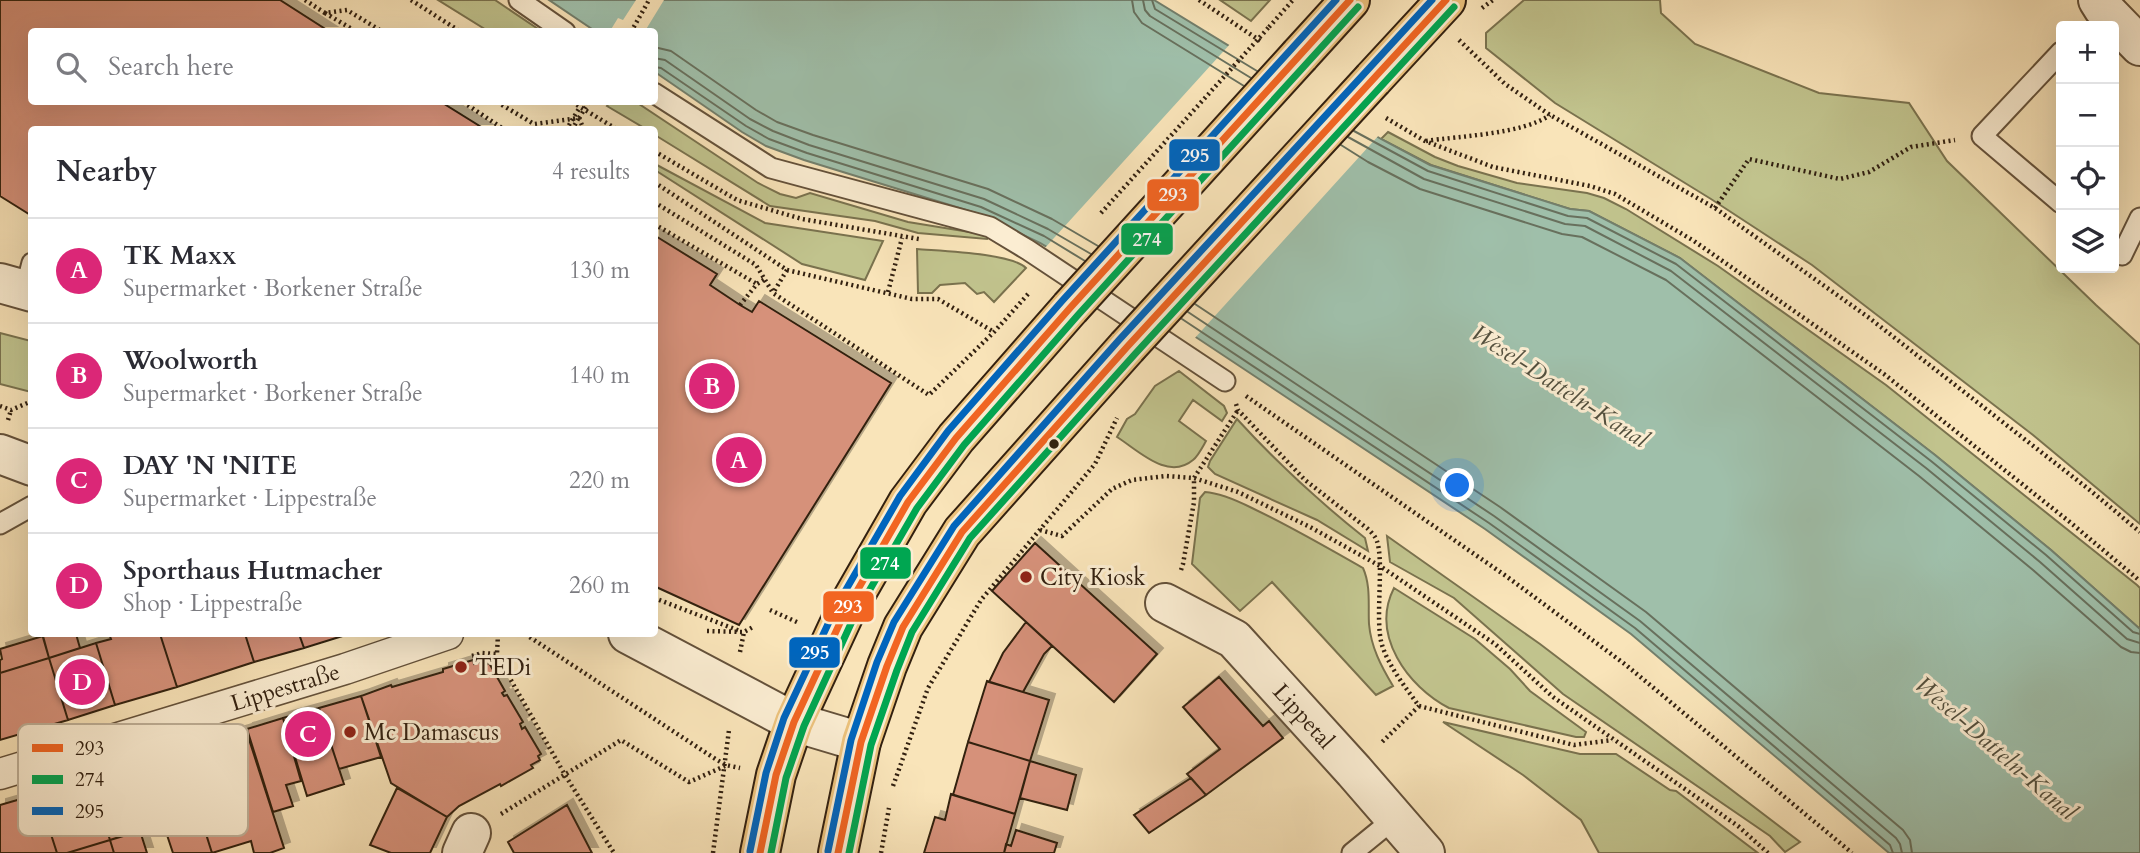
<!DOCTYPE html>
<meta charset="utf-8">
<style>
body{margin:0;font-family:Cardo,serif;background:#f2f2f3;color:#2b2b33}
.controls{position:absolute;right:21px;top:21px;display:grid;overflow:hidden;border-radius:7px;box-shadow:0 7px 28px #0002}
.controls button{width:63px;height:63px;display:grid;place-items:center;padding:0;border:0;border-bottom:2px solid #e1e1e2;background:#fff;color:#2b2b33;font:35px sans-serif}
.you{position:absolute;left:1458px;top:486px;width:24px;height:24px;margin:-18px;border:5px solid #fff;border-radius:50%;background:#1a73e8;box-shadow:0 0 0 10px #1a73e833}
.badge{display:grid;place-items:center;width:46px;height:46px;border-radius:50%;background:#db2777;color:#fff;font-size:23px;font-weight:700}
.pin{position:absolute;translate:-50% -50%;border:4px solid #fff;box-shadow:0 2px 7px #0006}
.list{margin:0;padding:0;list-style:none}
h2{display:flex;justify-content:space-between;align-items:center;height:91px;margin:0;padding:0 28px;font-size:30px}
h2 small{font-size:23px;font-weight:400;color:#7c7c81}
.list li{display:grid;grid-template-columns:46px 1fr auto;gap:21px;align-items:center;box-sizing:border-box;height:105px;padding:0 28px;border-top:2px solid #e1e1e2}
.list b{display:block;font-size:26px;white-space:nowrap}
.list p{margin:0;font-size:23px;white-space:nowrap;color:#7c7c81}
.list em{font-size:23px;font-style:normal;color:#7c7c81}
.icon{flex:none;width:38px;height:38px;fill:none;stroke:currentColor;stroke-width:2;stroke-linecap:round;stroke-linejoin:round}
.map{position:relative;flex:none;width:2140px;height:853px;overflow:hidden}
.search{position:absolute;background:#fff;box-shadow:0 7px 28px #0002;left:28px;top:28px;width:630px;height:77px;display:flex;align-items:center;gap:18px;box-sizing:border-box;padding:0 24px;border-radius:7px;color:#7c7c81;font-size:26px}
.panel{position:absolute;background:#fff;box-shadow:0 7px 28px #0002;left:28px;top:126px;width:630px;height:511px;border-radius:7px}
.map>svg:first-child{display:block}
</style>
<div class="map">
<svg width="2140" height="853" viewBox="0 0 2140 853">
<defs>
<filter id="shadow"><feDropShadow dx="6" dy="-6" stdDeviation="0" flood-color="#0004"/></filter>
</defs>
<rect width="100%" height="100%" fill="#f9e4b9"/>
<filter id="stains"><feTurbulence type="fractalNoise" baseFrequency=".00286" numOctaves="4"/><feColorMatrix values="0 0 0 0 .2 0 0 0 0 .09 0 0 0 0 .02 0 0 0 .5 -.17"/></filter>
<radialGradient id="worn" r=".72"><stop offset=".6" stop-color="#630" stop-opacity="0"/><stop offset="1" stop-color="#630" stop-opacity=".3"/></radialGradient>
<path fill="#c1c38d" stroke="#7a724e" stroke-width="2" d="M438 0H495L541 31H488Z
M1220 0H1270L1251 21Z
M1524 0H1660L1661 13 1695 44 1819 93 1909 103 1947 161 2096 305 2140 345V524L2033 435 1812 265 1711 199 1555 103 1486 48V33Z
M610 102H636L758 183 780 194 796 198 810 193 908 222 988 235 987 239 918 233 875 221 770 206 655 135 654 130 646 129 607 106Z
M1388 132 1435 157 1458 166 1517 183 1587 193 1604 198 1626 209 1718 266 1886 385 2137 585 2140 588V629L2051 550 1935 455 1680 258 1589 211 1570 209 1431 165 1381 139Z
M655 164 765 223 883 241 865 280 802 264 655 170Z
M917 249C940 251 1011 253 1026 268L994 302 984 292 977 294 965 283 940 285 932 293H918Z
M0 333 31 341V392L0 384Z
M1179 371 1224 406 1227 413 1222 421 1193 400 1179 421 1206 441C1202 448 1198 456 1193 460 1168 481 1139 451 1117 437L1127 419 1135 414 1155 386Z
M1237 419C1279 465 1317 500 1365 538L1368 551 1317 520 1215 474 1208 467 1210 461Z
M1205 492C1221 493 1238 501 1252 508 1290 526 1326 547 1363 568 1371 586 1368 605 1369 624 1371 647 1381 666 1393 686L1376 695 1272 582 1240 611 1192 564 1200 498Z
M1387 536 1540 644 1800 842 1785 852 1770 836 1563 694 1454 598 1390 562Z
M1394 588 1475 639 1510 669 1530 691 1586 732 1584 737H1576L1449 708C1408 687 1370 635 1394 588Z
M1443 722 1580 754H1616L1670 790 1676 791 1758 853H1599L1581 820 1523 775Z"/>
<path fill="#9fbfaa" stroke="#737f6c" stroke-width="2" d="M549 0H1154L1381 139 1430 165 1570 209 1589 211 1680 258 1935 455 2051 550 2140 629V853H1889L1631 634 1485 529 1164 316 1040 243 979 214 804 160 766 146 742 132 655 72 654 32 595 31Z"/>
<path fill="#f9e4b9" d="M636 0H664L645 31H610L618 18 623 20Z
M1231 43 1380 134 1194 339 1044 249Z"/>
<g fill="none" stroke-linecap="round" stroke-linejoin="round">
<path stroke="#68705d" stroke-width="2" d="M1132 0 1134 12 1142 23 1244 86
M1143 0 1145 10 1150 16 1251 78
M1152 0 1155 9 1257 71
M654 47 671 51 756 110 777 122 813 135 988 189 1052 219 1098 246
M654 58 665 60 750 119 773 131 809 145 984 199 1048 229 1091 254
M654 67 661 68 746 126 769 139 807 153 981 207 1044 236 1085 261
M1354 131 1428 171 1568 216 1587 218 1676 264 1931 461 2046 555 2133 632 2140 634
M1348 137 1424 179 1565 224 1585 226 1671 271 1926 468 2040 562 2127 639 2140 643
M1341 145 1368 162 1420 189 1562 234 1582 237 1666 280 1919 476 2033 570 2121 647 2131 652 2140 653
M1195 304 1500 507 1646 612 1903 830 1910 840 1912 853
M1188 312 1494 516 1640 621 1896 838 1900 844 1902 853
M1182 319 1489 523 1635 628 1890 845 1893 853"/>
</g>
<path fill="#d6917a" stroke="#322010" stroke-width="2" filter="url(#shadow)" d="M0 0H280L330 32H32V102H441L486 130H32V216L0 196Z
M654 235 717 274 710 285 740 305 752 312 759 301 891 383 739 625 654 586Z
M1035 543 1157 654 1114 702 992 591Z
M1026 622 1052 646 1044 654 1023 692 989 682 1003 653Z
M42 634H76L80 648 49 658Z
M109 634H160L177 687 115 705 96 643 111 639Z
M160 634H245L254 662 177 687Z
M245 634H299L304 648 254 662Z
M299 634H349L304 648Z
M43 636 49 658 0 673V660L2 659 0 649Z
M96 643 115 705 68 720 49 658Z
M49 658 68 720 0 740V673Z
M473 660 474 664 484 661 486 665 489 663 505 691 502 693 504 696 507 695 523 722 520 724 522 729 525 727 541 754 538 756 540 760 531 765 533 768 501 786 500 784 459 806 447 817 391 783 361 696 391 685 392 687 443 672V669Z
M1219 677 1263 726 1269 721 1283 738 1206 795 1187 774 1220 749 1183 707Z
M987 681 1049 700 1030 761 968 742Z
M361 696 381 757 339 769 319 708Z
M319 708 344 784 307 796 283 718Z
M283 718 301 781 286 785 293 806 273 812 247 729Z
M246 730 284 848 270 853H254L251 841 212 853 180 750Z
M968 742 1030 761 1015 814 953 795Z
M144 761 163 823 110 840 90 777Z
M1030 761 1076 775 1067 810 1020 798Z
M90 777 110 840 67 853H57L38 794Z
M1191 778 1206 795 1149 833 1134 815Z
M397 788 447 817 430 853H391L370 845Z
M38 794 57 853H0V805Z
M951 794 1015 814 1004 853H924L935 817 945 820Z
M567 805 592 853H514L508 842Z
M199 812 212 853H173L163 823Z
M1016 830 1057 843 1054 853H1004L1006 844 1011 846Z
M140 831 147 853H114L110 840Z
M110 840 114 853H67Z"/>
<g fill="none" stroke-linecap="round" stroke-linejoin="round">
<defs>
<path id="service" d="M519 0 565 32
M2061 52 1982 136 2061 203
M654 93 771 168 990 227 1028 250 1225 381
M2114 248 2122 255 2140 218
M25 290 32 263
M0 524 32 506
M1352 853 1395 818"/>
<path id="pedestrian" d="M0 774 345 669 448 634"/>
<path id="minor" d="M2098 0 2103 8 2140 46
M0 283 32 292
M0 454 32 466
M1165 603 1234 639 1354 771 1425 853
M628 634 794 722 861 742
M462 853 471 833"/>
<path id="primary" d="M1300 55 1350 0
M1373 79 1446 0
M760 853 776 775 794 722 845 612 908 502 956 438 1070 308
M838 853 861 742 887 666 903 627 962 532 1127 347"/>
</defs>
<use href="#service" stroke="#64513a" stroke-width="23"/>
<use href="#pedestrian" stroke="#64513a" stroke-width="33"/>
<use href="#minor" stroke="#64513a" stroke-width="42"/>
<use href="#primary" stroke="#322010" stroke-width="42"/>
<path stroke="#322010" stroke-width="4.5" stroke-dasharray="2 3.5" stroke-linecap="butt" d="M305 0 325 13 347 10 383 32
M411 0 461 32
M1199 0 1262 42
M1482 8 1493 0
M325 13 357 32
M1269 27 1293 0
M631 32 649 0
M1459 40 1505 84 1550 115 1715 208 1868 317 2091 491 2140 532
M463 102 505 130
M497 102 534 124 579 118
M572 102 618 130
M579 118 584 130
M1386 118 1425 141 1493 167 1590 186 1615 194 1694 241 1884 374 2071 523 2140 581
M566 130 580 107
M572 130 578 119
M1426 141C1460 136 1523 134 1550 115
M654 151 737 200 802 219 919 239
M654 182 787 270 773 293
M654 202 756 265 773 293 929 395 994 332 1029 293
M1715 208 1749 159 1840 179 1869 172 1911 147 1955 140
M654 224 757 284
M787 270 912 299H938L994 332
M888 292 902 238
M740 305 757 284 765 279
M1246 396 1506 576 1626 665 1852 853
M1236 404 1238 410 1305 480 1368 529C1370 531 1373 534 1375 537 1386 554 1374 619 1382 645 1389 667 1406 688 1419 706L1380 744
M0 406 11 410 32 401
M8 420 11 410
M1040 530 1062 536 1112 489 1132 480 1166 476 1194 478 1238 492 1310 527 1380 566 1495 644 1553 697 1738 826 1768 853
M1181 570 1183 564 1194 502V478L1238 410
M654 598 740 631
M770 610 799 623
M707 631 744 632 753 627
M498 634 497 654 500 661 565 775 614 853
M525 634 717 760 726 765 740 768
M740 652 744 632
M472 656 482 653 497 654
M1419 706 1574 745 1612 740
M893 786 928 688 981 600 1095 464 1117 418
M501 814 621 740 689 782 725 766
M713 853 729 730
M881 853 889 808"/>
<use href="#service" stroke="#fbedd2" stroke-width="19"/>
<use href="#pedestrian" stroke="#fbedd2" stroke-width="30"/>
<use href="#minor" stroke="#fbedd2" stroke-width="38"/>
<use href="#primary" stroke="#ecc27c" stroke-width="38"/>
<defs>
<path id="primary-bridge" d="M1070 308 1300 55
M1127 347 1373 79"/>
</defs>
<use href="#primary-bridge" stroke="#322010" stroke-width="42" stroke-linecap="butt"/>
<path stroke="#322010" stroke-width="4.5" stroke-dasharray="2 3.5" stroke-linecap="butt" d="M579 118 589 102
M1101 213 1269 27"/>
<use href="#primary-bridge" stroke="#ecc27c" stroke-width="38"/>
<defs>
<path id="bus-1" d="M760 853 776 775 794 722 845 612 908 502 956 438 1070 308 1350 0
M838 853 861 742 887 666 903 627 962 532 1127 347 1446 0"/>
<path id="bus-2" d="M771 853 786 778 804 726 854 617 917 508 964 445 1078 315 1358 7
M849 853 871 745 897 670 912 632 970 538 1135 354 1454 7"/>
<path id="bus-3" d="M750 851 766 773 784 718 836 607 900 496 948 431 1062 301 1336 0
M828 851 851 740 877 662 894 622 954 526 1119 340 1432 0"/>
</defs>
<use href="#bus-1" stroke="#fbedd2" stroke-width="12"/>
<use href="#bus-2" stroke="#fbedd2" stroke-width="12"/>
<use href="#bus-3" stroke="#fbedd2" stroke-width="12"/>
<use href="#bus-1" stroke="#f26522" stroke-width="7"/>
<use href="#bus-2" stroke="#00a651" stroke-width="7"/>
<use href="#bus-3" stroke="#0065bd" stroke-width="7"/>
</g>
<circle fill="#322010" stroke="#fbedd2" stroke-width="2.5" cx="1054" cy="444" r="6"/>
<g fill="#8f2418" stroke="#fbedd2" stroke-width="2.5">
<circle cx="1026" cy="577" r="7"/>
<circle cx="461" cy="667" r="7"/>
<circle cx="350" cy="732" r="7"/>
</g>
<g text-anchor="middle" stroke-width="6" stroke-linejoin="round" paint-order="stroke">
<g font-size="23" fill="#322010" stroke="#fbedd2" text-anchor="start">
<text x="1040" y="585">City Kiosk</text>
<text x="475" y="675">TEDi</text>
<text x="364" y="740">Mc Damascus</text>
</g>
<g font-size="23" fill="#322010" stroke="#fbedd2">
<text transform="translate(285 687) rotate(-17)" y="8">Lippestraße</text>
<text transform="translate(1304 716) rotate(48)" y="8">Lippetal</text>
</g>
<g font-size="24" font-style="italic" fill="#53503e" stroke="#fbedd2">
<text transform="translate(1560 386) rotate(33)" y="8">Wesel-Datteln-Kanal</text>
<text transform="translate(1996 748) rotate(41)" y="8">Wesel-Datteln-Kanal</text>
</g>
</g>
<rect x="18" y="724" width="230" height="112" rx="10" fill="#fbedd2" stroke="#bfb098" stroke-width="2"/>
<rect x="32" y="744" width="31" height="8" fill="#f26522"/>
<rect x="32" y="775" width="31" height="9" fill="#00a651"/>
<rect x="32" y="807" width="31" height="8" fill="#0065bd"/>
<g font-size="19" fill="#322010">
<text x="75" y="755">293</text>
<text x="75" y="786">274</text>
<text x="75" y="818">295</text>
</g>
<g stroke="#fbedd2" stroke-width="2.5">
<rect x="1168" y="138" width="53" height="34" rx="7" fill="#0065bd"/>
<rect x="1146" y="178" width="54" height="34" rx="7" fill="#f26522"/>
<rect x="1120" y="222" width="54" height="34" rx="7" fill="#00a651"/>
<rect x="859" y="546" width="53" height="34" rx="7" fill="#00a651"/>
<rect x="822" y="590" width="53" height="33" rx="7" fill="#f26522"/>
<rect x="788" y="636" width="53" height="33" rx="7" fill="#0065bd"/>
</g>
<g font-size="19" text-anchor="middle" font-weight="bold" fill="#fff">
<text x="1195" y="162">295</text>
<text x="1173" y="201">293</text>
<text x="1147" y="246">274</text>
<text x="885" y="570">274</text>
<text x="848" y="613">293</text>
<text x="815" y="659">295</text>
</g>
<rect width="100%" height="100%" filter="url(#stains)"/>
<rect width="100%" height="100%" fill="url(#worn)"/>
</svg>
<div class="controls">
<button>+</button>
<button>−</button>
<button><svg class="icon" aria-label="locate" viewBox="0 0 24 24"><circle cx="12" cy="12" r="6"/><path d="M12 2v4M12 18v4M2 12h4M18 12h4"/></svg></button>
<button><svg class="icon" aria-label="layers" viewBox="0 0 24 24"><path d="M12 4l9 5-9 5-9-5zM3 14l9 5 9-5"/></svg></button>
</div>
<div class="you"></div>
<div class="pin badge" style="left:739px;top:460px">A</div>
<div class="pin badge" style="left:712px;top:386px">B</div>
<div class="pin badge" style="left:308px;top:734px">C</div>
<div class="pin badge" style="left:82px;top:682px">D</div>
<div class="search"><svg class="icon" aria-label="search" viewBox="0 0 24 24"><circle cx="10" cy="10" r="6"/><path d="M15 15l6 6"/></svg>Search here</div>
<section class="panel">
<h2>Nearby<small>4 results</small></h2>
<ul class="list">
<li><span class="badge">A</span><div><b>TK Maxx</b><p>Supermarket · Borkener Straße</p></div><em>130 m</em></li>
<li><span class="badge">B</span><div><b>Woolworth</b><p>Supermarket · Borkener Straße</p></div><em>140 m</em></li>
<li><span class="badge">C</span><div><b>DAY 'N 'NITE</b><p>Supermarket · Lippestraße</p></div><em>220 m</em></li>
<li><span class="badge">D</span><div><b>Sporthaus Hutmacher</b><p>Shop · Lippestraße</p></div><em>260 m</em></li>
</ul>
</section>
</div>
